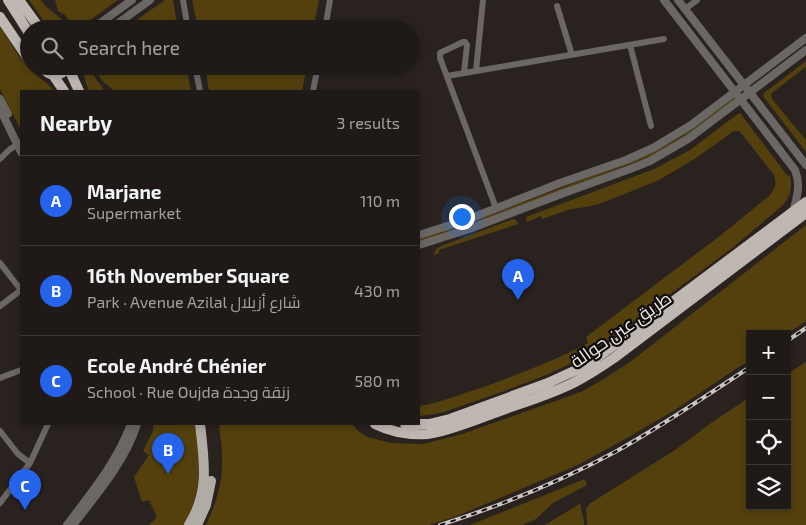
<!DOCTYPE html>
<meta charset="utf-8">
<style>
body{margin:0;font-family:"Exo 2",Cairo,sans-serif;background:#2c2724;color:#f1f3f6}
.controls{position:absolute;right:15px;bottom:15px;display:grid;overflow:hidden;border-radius:0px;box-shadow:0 2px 8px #0003}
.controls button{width:45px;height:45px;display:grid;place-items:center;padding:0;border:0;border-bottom:1px solid #3c3836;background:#1f1a17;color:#f1f3f6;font:25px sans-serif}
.you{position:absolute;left:461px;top:216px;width:18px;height:18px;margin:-12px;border:4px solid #fff;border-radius:50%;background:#1a73e8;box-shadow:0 0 0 8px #1a73e833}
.badge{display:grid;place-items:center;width:32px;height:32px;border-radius:50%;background:#2563eb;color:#fff;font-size:16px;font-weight:700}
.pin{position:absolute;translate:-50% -41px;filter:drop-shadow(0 1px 2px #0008)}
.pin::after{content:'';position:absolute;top:26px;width:18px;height:15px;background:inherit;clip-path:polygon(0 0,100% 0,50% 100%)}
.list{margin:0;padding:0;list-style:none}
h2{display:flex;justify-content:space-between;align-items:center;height:65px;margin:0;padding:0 20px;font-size:21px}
h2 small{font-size:16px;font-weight:400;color:#a1a1a1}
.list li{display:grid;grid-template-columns:32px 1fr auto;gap:15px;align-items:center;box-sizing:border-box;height:90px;padding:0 20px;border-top:1px solid #3c3836}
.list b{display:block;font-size:19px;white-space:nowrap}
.list p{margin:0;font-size:16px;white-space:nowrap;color:#a1a1a1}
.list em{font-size:16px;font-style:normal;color:#a1a1a1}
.icon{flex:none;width:28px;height:28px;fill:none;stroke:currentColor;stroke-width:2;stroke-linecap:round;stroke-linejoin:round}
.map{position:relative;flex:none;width:806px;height:525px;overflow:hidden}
.search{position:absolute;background:#1f1a17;box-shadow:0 2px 8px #0003;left:20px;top:20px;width:400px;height:55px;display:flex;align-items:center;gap:12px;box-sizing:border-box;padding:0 18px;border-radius:28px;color:#a1a1a1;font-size:19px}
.panel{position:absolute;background:#1f1a17;box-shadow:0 2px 8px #0003;left:20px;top:90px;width:400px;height:335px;border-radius:0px}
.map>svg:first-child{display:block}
</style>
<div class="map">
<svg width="806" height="525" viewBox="0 0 806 525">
<rect width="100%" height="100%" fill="#29221f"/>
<path fill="#53400d" d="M29 0H41C47 10 58 14 65 23L61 29H50L45 23Z
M55 0H118L79 28 75 23 69 21 65 15 58 11Z
M165 0H173L178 29H124Z
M192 0H319L313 29H198Z
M0 26C9 40 18 57 30 70 38 78 48 82 54 91H21V130L0 89Z
M806 61V67L773 92 771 95 772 99 806 140V152L763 96 764 93Z
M81 66 86 69H92C94 81 101 82 104 91H89L85 80Z
M97 66H186L191 91H114C106 82 97 81 97 66Z
M205 66H307L302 91H209Z
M733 97H734L735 99 684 137 651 156 472 224 419 241V239L471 222 650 154 682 136Z
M739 113 741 114 786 174 790 176C793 188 790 197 782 206L731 249 592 352C546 379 494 394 444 412L435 414 419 416V406C439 403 458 395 478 389 516 375 552 362 588 343L586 337 721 235 769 196C775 189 777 184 774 175L741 133 739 131H734L693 160 659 180 602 203 586 207 571 209 542 219 541 216 527 222 526 217 654 169 690 150Z
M513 219 516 220 518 224 439 250V253L434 255V254L436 249 441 246Z
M806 225V321L787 334H750V361L737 368 675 410 627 438 578 465 457 516 429 525H206C215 506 222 485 222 464 223 451 220 437 219 424H352L358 431 367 437 391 443 423 444 462 434 564 398 583 391 602 380 630 362Z
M806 362V525H587L586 509 589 504 675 450 711 423 750 397V506H787V374Z
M154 424H195C199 462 204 490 184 525H149L157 517 149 500 142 502 134 477 149 455 143 451 153 431Z
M585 479 587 485 553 503 536 519 523 525H470Z
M581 503C580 511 585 518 584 525H545Z"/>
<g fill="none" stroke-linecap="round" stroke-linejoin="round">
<path stroke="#6a6765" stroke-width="6" d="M183 0 188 29
M557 6 572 55
M685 9 697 0
M325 29 330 0
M630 45 651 126
M195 66 200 91
M476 71 483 0
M464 73 467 45 465 42H463L442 52 440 53V58L496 208
M447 76 664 39
M313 91 318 66
M0 159 9 150 21 142
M0 263 21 290 0 306
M0 378 21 370
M0 431 18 454 30 463
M0 503 30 463 48 424"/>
<path stroke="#6a6765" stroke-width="8" d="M664 0 795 170C801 185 797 197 793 212
M678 0 806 165
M92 29 132 0
M110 29 150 0
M0 99 8 114
M0 109 21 152
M419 235 466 220 560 183 626 160 653 148 691 125 806 38
M419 245 472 228 564 193 630 169 650 161 688 139 806 50
M67 525C91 493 117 462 131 424
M73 525C97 494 125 462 137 424"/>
<path stroke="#b1aba6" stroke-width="10" d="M189 525C210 491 204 461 200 424
M197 525 206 505 211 481"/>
<path stroke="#bfb8b2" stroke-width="10" d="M8 0 29 33
M19 0 40 29
M0 17 29 60
M42 66C49 78 61 78 68 66
M68 67 79 91
M53 75 64 91
M375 424C391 432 409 435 427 434 448 431 469 422 489 415 517 404 548 396 575 382 589 375 601 367 614 358L806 213
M405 424H429L450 419 548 383 585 366 627 336 806 202"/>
<defs>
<path id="rail" d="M787 341 806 328
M440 525C500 506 559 482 615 452 662 426 706 396 750 367"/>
</defs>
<use href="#rail" stroke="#cbc6c3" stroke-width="4"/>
<use href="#rail" stroke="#0f0c0b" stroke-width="2" stroke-dasharray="5.5" stroke-linecap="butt"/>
</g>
<g text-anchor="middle" stroke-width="4.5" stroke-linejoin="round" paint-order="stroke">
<g font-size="18" fill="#efeae8" stroke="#0f0c0b">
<text transform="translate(621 330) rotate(-35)" y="6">طريق عين حوالة</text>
</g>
</g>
</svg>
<div class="controls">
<button>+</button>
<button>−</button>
<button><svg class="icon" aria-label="locate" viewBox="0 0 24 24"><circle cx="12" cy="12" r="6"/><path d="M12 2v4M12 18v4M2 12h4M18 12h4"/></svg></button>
<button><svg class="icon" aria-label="layers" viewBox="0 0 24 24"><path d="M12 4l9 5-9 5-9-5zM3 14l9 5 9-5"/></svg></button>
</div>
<div class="you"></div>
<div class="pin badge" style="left:518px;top:300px">A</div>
<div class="pin badge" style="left:168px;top:474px">B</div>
<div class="pin badge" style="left:25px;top:510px">C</div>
<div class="search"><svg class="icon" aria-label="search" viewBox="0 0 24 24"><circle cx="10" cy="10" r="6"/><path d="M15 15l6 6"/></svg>Search here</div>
<section class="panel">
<h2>Nearby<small>3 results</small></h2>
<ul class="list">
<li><span class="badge">A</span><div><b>Marjane</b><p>Supermarket</p></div><em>110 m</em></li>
<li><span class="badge">B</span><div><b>16th November Square</b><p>Park · Avenue Azilal شارع أزيلال</p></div><em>430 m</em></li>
<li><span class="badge">C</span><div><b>Ecole André Chénier</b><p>School · Rue Oujda زنقة وجدة</p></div><em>580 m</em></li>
</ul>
</section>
</div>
